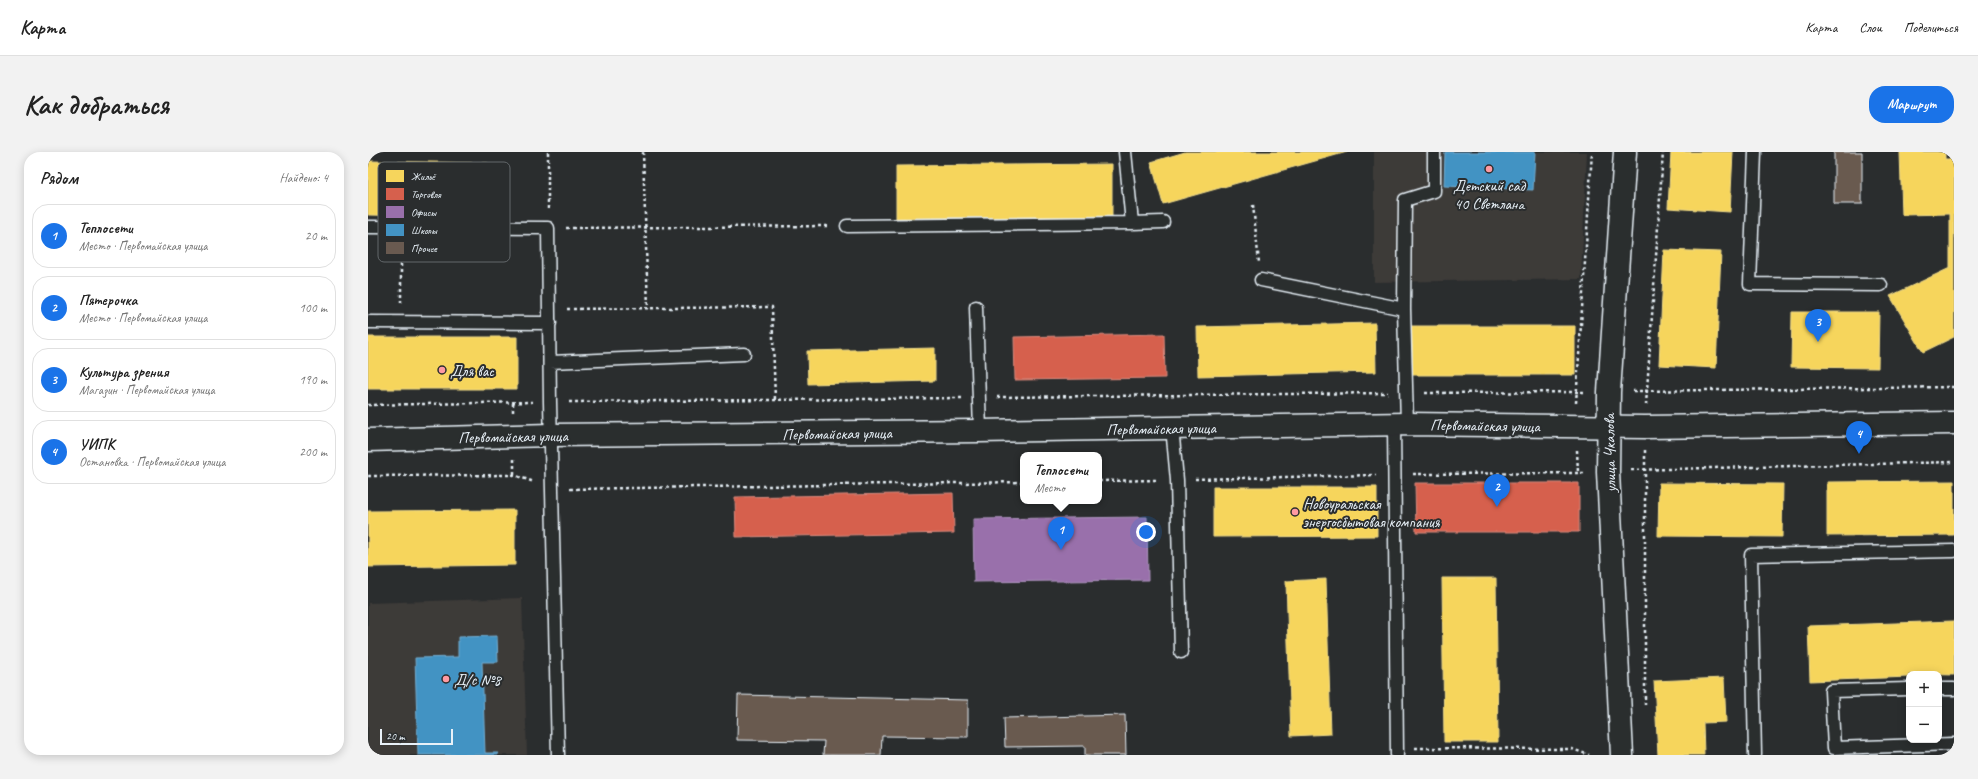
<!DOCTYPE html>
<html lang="ru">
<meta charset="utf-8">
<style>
body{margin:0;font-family:Caveat,sans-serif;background:#f2f2f2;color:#222}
.controls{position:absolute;right:12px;bottom:12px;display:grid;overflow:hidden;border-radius:8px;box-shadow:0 2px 10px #0003}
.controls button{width:36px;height:36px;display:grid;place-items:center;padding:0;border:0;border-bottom:1px solid #e0e0e0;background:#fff;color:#222;font:20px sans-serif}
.scale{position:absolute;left:12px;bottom:10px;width:73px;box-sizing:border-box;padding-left:4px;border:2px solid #e8f1f8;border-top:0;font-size:11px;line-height:14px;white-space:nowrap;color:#e8f1f8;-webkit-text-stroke:3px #2a2d2e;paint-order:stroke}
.you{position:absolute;left:778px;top:380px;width:14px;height:14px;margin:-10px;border:3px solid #fff;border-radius:50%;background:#1a73e8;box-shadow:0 0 0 6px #1a73e833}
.badge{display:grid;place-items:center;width:26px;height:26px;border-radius:50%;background:#1a73e8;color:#fff;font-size:13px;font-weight:700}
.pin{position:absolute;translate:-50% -33px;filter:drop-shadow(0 1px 2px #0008)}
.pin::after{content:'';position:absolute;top:21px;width:14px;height:12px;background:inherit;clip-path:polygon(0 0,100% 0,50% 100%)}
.popup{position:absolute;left:652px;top:300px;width:82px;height:52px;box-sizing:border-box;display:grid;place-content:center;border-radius:8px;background:#fff;filter:drop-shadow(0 1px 3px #0005);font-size:13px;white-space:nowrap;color:#767676}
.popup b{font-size:15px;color:#222}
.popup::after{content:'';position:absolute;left:50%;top:100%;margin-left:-8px;border:8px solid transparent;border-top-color:#fff}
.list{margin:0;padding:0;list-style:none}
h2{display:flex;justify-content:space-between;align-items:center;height:52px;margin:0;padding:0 16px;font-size:17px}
h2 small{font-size:13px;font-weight:400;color:#767676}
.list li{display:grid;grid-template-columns:26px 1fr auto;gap:12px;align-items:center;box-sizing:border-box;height:64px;margin:0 8px 8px;padding:0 8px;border:1px solid #e0e0e0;border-radius:16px}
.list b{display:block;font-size:15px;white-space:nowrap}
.list p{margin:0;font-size:13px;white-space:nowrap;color:#767676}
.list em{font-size:13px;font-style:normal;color:#767676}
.map{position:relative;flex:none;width:1586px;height:603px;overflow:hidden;border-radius:16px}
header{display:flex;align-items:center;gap:24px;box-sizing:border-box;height:56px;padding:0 20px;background:#fff;border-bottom:1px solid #e0e0e0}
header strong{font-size:19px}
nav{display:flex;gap:22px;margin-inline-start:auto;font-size:14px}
.intro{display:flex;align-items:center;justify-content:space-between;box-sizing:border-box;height:96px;padding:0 24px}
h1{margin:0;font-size:28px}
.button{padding:10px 18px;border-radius:16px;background:#1a73e8;color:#fff;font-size:14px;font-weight:700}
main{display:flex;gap:24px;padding:0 24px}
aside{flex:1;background:#fff;border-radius:16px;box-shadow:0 2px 10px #0003}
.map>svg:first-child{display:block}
</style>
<header>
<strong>Карта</strong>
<nav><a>Карта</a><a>Слои</a><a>Поделиться</a></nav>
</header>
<div class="intro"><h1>Как добраться</h1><a class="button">Маршрут</a></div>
<main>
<aside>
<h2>Рядом<small>Найдено: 4</small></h2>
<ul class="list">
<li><span class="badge">1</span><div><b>Теплосети</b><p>Место · Первомайская улица</p></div><em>20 m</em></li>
<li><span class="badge">2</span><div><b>Пятерочка</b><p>Место · Первомайская улица</p></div><em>100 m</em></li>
<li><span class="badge">3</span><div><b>Культура зрения</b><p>Магазин · Первомайская улица</p></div><em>190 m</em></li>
<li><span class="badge">4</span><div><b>УИПК</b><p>Остановка · Первомайская улица</p></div><em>200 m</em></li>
</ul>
</aside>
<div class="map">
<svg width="1586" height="603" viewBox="0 0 1586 603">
<rect width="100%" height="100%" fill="#2a2d2e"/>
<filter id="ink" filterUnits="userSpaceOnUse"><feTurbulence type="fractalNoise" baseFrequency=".025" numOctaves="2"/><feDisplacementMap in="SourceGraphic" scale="8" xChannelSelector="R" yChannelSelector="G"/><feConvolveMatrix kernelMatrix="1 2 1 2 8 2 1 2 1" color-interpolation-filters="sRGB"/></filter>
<g filter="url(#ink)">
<path fill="#3d3a38" d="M1006 0H1219L1213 127 1006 130Z
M154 446 159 603H0V451Z"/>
<path fill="#f6d55c" stroke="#f2dd8b" d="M817 0H979L795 52 783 10Z
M1303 0H1365L1362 60 1300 56Z
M1532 0H1577V7H1586V185L1555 200 1522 144 1582 116V62L1534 63Z
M0 9 120 11 119 65 0 63Z
M744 12V65L528 66V14Z
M1296 98 1353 100 1348 216 1291 213Z
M1424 160H1511L1510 216 1423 215Z
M1007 171 1008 220 830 224 829 175Z
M1043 174H1207V223H1043Z
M0 185H149V237H0Z
M567 196V229L440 232 439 199Z
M1586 329V383L1459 384V330Z
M1291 331 1415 332 1414 385 1290 384Z
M845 335H1009V384L845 385Z
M147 358V413L0 415V359Z
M1074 426H1128L1130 590H1076Z
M958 427 963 582 923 584 918 429Z
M1586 469V523L1541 522V525L1442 529 1440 474Z
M1356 526 1358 570 1335 571 1336 603H1290L1286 529Z"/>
<path fill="#d6604d" stroke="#db8c80" d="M796 182 797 226 647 228 646 185Z
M1047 331H1211V380H1048Z
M585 341 586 381 368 385 367 345Z"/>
<path fill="#9970ab" stroke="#b197c2" d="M779 365 780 428 606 430 605 367Z"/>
<path fill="#4393c3" stroke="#74afd3" d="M1077 0H1167L1165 38 1076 34Z
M129 484 130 510H114L117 601H130V603H50L47 506 90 505V485Z"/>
<path fill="#695a50" stroke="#e8f1f8" d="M1466 0H1494V52H1466Z
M370 543 600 548V585L514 584 513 603H455L456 589 369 588Z
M757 563 758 603H717V594L637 595 636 566Z"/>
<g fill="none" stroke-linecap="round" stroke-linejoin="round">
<defs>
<path id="service" d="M1387 0 1382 132 1513 133
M764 71 795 70
M479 74 764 71 757 0
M0 75 180 76 182 250 190 603
M893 128 1036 157 1039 272
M608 155 612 279
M1036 157 1037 48 1066 39V0
M0 170 182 171
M182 210 376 202
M1026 272 1029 603
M804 275 809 328 813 500
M1541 537 1463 539 1466 596 1586 592
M1571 537H1586
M1387 603 1383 403 1586 399"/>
<path id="minor" d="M1254 603 1240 320 1241 240 1257 0"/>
<path id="secondary" d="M0 288 183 283 612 279 1039 272 1277 275 1586 271"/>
</defs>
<use href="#service" stroke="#e8f1f8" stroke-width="15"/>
<use href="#minor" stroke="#e8f1f8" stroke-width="25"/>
<use href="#secondary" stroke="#e8f1f8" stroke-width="25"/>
<path stroke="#e8f1f8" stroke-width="2.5" stroke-dasharray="3 3" stroke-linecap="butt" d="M275 0 280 157
M885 53 891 111
M180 57V0
M198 76 461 74
M33 151V92
M199 157 404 155 407 248
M1265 239 1586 235
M1057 241 1218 240
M629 245 1020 241
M201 250 594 246
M145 251V260
M1208 251 1224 0
M0 253 164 250
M1278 253 1295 0
M1209 298 1210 321
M1277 298V553
M146 307V323
M1263 318 1586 310
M1045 322 1216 321
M0 324 146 323 166 330
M827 327 1008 323
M731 329 790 328
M202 337 655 330
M1047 596 1204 597 1221 603"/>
<use href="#service" stroke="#2a2d2e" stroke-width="12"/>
<use href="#minor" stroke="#2a2d2e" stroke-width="22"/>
<use href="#secondary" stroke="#2a2d2e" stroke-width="22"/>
</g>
</g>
<g fill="#ff9aa2" stroke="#2a2d2e" stroke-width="1.5">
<circle cx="1121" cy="17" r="4"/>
<circle cx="74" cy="218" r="4"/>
<circle cx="927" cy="360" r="4"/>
<circle cx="78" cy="527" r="4"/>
</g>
<g text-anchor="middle" stroke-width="4" stroke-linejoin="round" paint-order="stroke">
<g font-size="16" fill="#e8f1f8" stroke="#2a2d2e" text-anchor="start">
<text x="1121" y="39" text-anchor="middle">Детский сад<tspan x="1121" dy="18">40 Светлана</tspan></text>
<text x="82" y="224">Для вас</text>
<text x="935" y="357">Новоуральская<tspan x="935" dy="18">энергосбытовая компания</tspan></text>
<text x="86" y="533">Д/с №8</text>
</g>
<g font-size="16" fill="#e8f1f8" stroke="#2a2d2e">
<text transform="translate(1117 273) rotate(1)" y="6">Первомайская улица</text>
<text transform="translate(793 276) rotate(-1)" y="6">Первомайская улица</text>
<text transform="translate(469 281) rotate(-1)" y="6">Первомайская улица</text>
<text transform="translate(145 284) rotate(-1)" y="6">Первомайская улица</text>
<text transform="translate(1241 301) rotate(-91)" y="6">улица Чкалова</text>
</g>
</g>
<rect x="10" y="10" width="132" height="100" rx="6" fill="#2a2d2e" stroke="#63686b" stroke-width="1"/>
<rect x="18" y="18" width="18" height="12" fill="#f6d55c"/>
<rect x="18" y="36" width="18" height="12" fill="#d6604d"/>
<rect x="18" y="54" width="18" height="12" fill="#9970ab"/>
<rect x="18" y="72" width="18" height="12" fill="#4393c3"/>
<rect x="18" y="90" width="18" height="12" fill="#695a50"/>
<g font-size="11" fill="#e8f1f8">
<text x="43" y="28">Жильё</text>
<text x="43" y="46">Торговля</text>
<text x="43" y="64">Офисы</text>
<text x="43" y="82">Школы</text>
<text x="43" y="100">Прочее</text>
</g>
</svg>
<div class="controls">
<button>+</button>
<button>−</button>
</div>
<div class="scale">20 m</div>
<div class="you"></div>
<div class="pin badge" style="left:693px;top:398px">1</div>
<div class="popup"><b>Теплосети</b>Место</div>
<div class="pin badge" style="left:1129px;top:355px">2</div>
<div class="pin badge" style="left:1450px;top:190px">3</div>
<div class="pin badge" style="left:1491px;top:302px">4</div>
</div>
</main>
